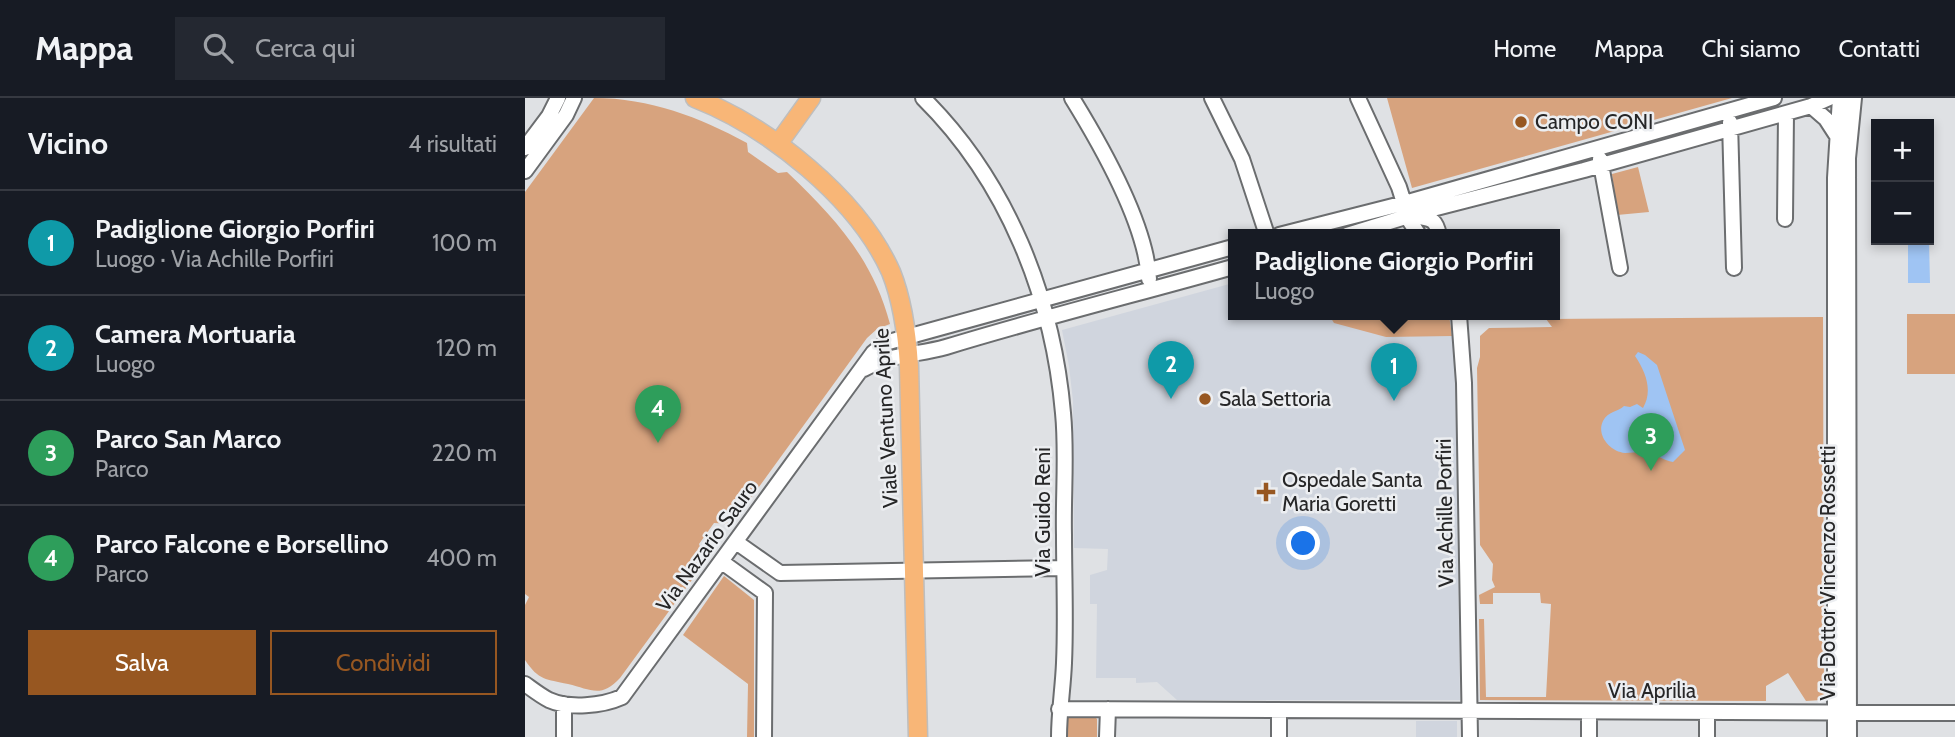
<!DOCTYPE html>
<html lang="it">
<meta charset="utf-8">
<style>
body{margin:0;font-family:Cabin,sans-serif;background:#242831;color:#f1f3f6}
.controls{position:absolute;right:21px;top:21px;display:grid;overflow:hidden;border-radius:0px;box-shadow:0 4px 10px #0003}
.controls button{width:63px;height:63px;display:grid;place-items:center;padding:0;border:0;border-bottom:2px solid #363941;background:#171b24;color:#f1f3f6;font:35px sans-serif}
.you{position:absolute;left:779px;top:446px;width:24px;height:24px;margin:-18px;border:5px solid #fff;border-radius:50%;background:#1a73e8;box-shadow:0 0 0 10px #1a73e833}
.badge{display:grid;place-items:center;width:46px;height:46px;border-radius:50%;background:#975721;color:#fff;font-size:23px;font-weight:700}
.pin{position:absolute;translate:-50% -58px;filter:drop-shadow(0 2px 4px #0008)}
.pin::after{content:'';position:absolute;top:37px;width:24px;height:21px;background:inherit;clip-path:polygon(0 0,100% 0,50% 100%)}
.popup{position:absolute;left:703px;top:131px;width:332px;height:91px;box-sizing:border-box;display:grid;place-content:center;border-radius:0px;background:#171b24;filter:drop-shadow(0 2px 5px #0005);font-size:23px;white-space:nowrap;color:#9ea1a6}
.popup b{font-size:26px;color:#f1f3f6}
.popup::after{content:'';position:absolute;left:50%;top:100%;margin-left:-14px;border:14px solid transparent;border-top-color:#171b24}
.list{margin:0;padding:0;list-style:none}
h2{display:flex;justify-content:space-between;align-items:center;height:91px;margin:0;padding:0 28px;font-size:30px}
h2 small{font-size:23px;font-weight:400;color:#9ea1a6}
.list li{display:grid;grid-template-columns:46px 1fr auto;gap:21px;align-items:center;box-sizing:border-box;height:105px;padding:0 28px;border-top:2px solid #363941}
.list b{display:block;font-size:26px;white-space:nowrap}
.list p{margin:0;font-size:23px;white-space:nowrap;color:#9ea1a6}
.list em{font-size:23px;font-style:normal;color:#9ea1a6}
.actions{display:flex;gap:14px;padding:21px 28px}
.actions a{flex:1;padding:16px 0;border:2px solid #975721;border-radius:0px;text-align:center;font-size:24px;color:#975721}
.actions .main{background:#975721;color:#fff}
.icon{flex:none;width:38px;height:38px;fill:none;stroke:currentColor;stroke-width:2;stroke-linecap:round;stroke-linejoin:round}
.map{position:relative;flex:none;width:1430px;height:639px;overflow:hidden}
header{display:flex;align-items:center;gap:42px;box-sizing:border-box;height:98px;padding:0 35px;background:#171b24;border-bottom:2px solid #363941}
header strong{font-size:33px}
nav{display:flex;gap:38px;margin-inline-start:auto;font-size:24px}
.search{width:490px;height:63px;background:#242831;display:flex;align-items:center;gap:18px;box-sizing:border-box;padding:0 24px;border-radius:0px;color:#9ea1a6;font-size:26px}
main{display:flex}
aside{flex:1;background:#171b24}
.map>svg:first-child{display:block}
</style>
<header>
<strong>Mappa</strong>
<div class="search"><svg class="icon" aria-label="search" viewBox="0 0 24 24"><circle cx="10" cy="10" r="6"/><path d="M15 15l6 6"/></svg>Cerca qui</div>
<nav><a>Home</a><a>Mappa</a><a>Chi siamo</a><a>Contatti</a></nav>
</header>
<main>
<aside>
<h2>Vicino<small>4 risultati</small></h2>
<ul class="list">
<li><span class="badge" style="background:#0f9aa8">1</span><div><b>Padiglione Giorgio Porfiri</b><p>Luogo · Via Achille Porfiri</p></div><em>100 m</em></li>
<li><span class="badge" style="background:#0f9aa8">2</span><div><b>Camera Mortuaria</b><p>Luogo</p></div><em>120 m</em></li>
<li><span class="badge" style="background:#2e9e5b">3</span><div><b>Parco San Marco</b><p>Parco</p></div><em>220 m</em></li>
<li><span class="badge" style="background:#2e9e5b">4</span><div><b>Parco Falcone e Borsellino</b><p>Parco</p></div><em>400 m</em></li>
</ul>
<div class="actions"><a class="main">Salva</a><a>Condividi</a></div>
</aside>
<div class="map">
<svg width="1430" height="639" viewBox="0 0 1430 639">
<rect width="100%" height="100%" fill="#dfe1e4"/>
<path fill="#d0d5de" d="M708 185V217H924L930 263 935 602H652L632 584 611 585V580H571L572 506H565V477L582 472 583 451 549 450 548 303 544 268 537 232Z
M891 623H932V639H891Z"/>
<path fill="#d7a37e" d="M69 0C125 0 174 19 222 45L223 54 253 75 262 74C310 120 348 161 365 226L352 231 342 240 207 426 189 425 174 446 180 464 95 580C76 601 65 591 43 586 21 581 14 583 0 562V507L4 499 0 496V94Z
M862 0H1207L887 90Z
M1113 69 1124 114 1092 117 1087 76Z
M1382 216H1430V276H1382Z
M804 217H924L927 238 861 239 809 225Z
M1298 219 1299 596 1297 602 1281 603 1263 575 1241 588V603L955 602 954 521H959L961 599H1021L1026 506 1016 505 1015 495H968V506H955L954 497 970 489 967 482 968 466 955 447 952 270 955 259V238L964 230 1027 229 1021 221Z
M199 478 229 502V639H222L223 586 158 537Z
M543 619H570L572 621V639H541V622Z"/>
<path fill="#9fc4f3" d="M1383 143H1404L1405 185H1383Z
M1113 254 1120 257 1132 267 1160 352 1148 364C1139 363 1132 356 1122 354 1114 353 1107 355 1100 355 1085 354 1071 337 1078 323 1083 313 1093 314 1099 308L1105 309 1112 306 1118 310C1128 293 1121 274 1110 258Z"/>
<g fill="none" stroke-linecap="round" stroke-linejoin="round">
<defs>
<path id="minor" d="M398 0C482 83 528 199 538 315 542 355 538 397 539 437 539 480 541 522 539 565 538 590 534 614 534 639
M547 0C576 47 621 125 624 181
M687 0 717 61 742 137
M833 0 874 89 879 105
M1286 8 1301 21 1312 38
M1205 24 1209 170
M0 50 24 18 33 0
M1075 61 1095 170
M0 73 41 17 49 0
M888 116 1059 72 1286 8 1304 0
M888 117C904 123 910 117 914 137
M882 119 894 137
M1260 121 1261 15
M754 137 876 106 1249 0
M822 137 887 117
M934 217 939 285 945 639
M339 271C365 256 393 257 421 249 516 220 612 196 708 169
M211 444 255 475
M197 464 240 495
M255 475 539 470
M0 586C7 591 16 598 24 602 44 611 77 608 97 599L348 255 360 245 708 149
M534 611 1430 615
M1064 614V639
M1182 614V639
M39 639V606
M239 639 240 495
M582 639 583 611
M754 639V612
M1310 639V80L1315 0
M1324 639 1323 60 1329 0"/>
<path id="major" d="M170 0C244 29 333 100 366 174 378 204 382 236 384 268L393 639
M253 46 286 0"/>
</defs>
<use href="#minor" stroke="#6b6d6f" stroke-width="18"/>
<use href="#major" stroke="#bebebe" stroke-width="21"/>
<use href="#minor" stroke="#fff" stroke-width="14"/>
<use href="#major" stroke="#f8b677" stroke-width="18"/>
</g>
<g fill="#975721" stroke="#eceef1" stroke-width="2.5">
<circle cx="996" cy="24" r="7"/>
<circle cx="680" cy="301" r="7"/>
<path d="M737.5 383.5h7v7h7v7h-7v7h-7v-7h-7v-7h7z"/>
</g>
<g text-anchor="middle" stroke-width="5" stroke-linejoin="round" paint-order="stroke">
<g font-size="21" fill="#262627" stroke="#eceef1" text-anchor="start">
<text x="1010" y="31">Campo CONI</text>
<text x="694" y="308">Sala Settoria</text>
<text x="757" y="389">Ospedale Santa<tspan x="757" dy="24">Maria Goretti</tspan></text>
</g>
<g font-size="21" fill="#262627" stroke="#eceef1">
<text transform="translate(361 320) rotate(-93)" y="7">Viale Ventuno Aprile</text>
<text transform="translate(518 414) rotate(-90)" y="7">Via Guido Reni</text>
<text transform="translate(920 415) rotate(-91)" y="7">Via Achille Porfiri</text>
<text transform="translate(182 448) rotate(-54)" y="7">Via Nazario Sauro</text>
<text transform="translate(1303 475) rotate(-90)" y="7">Via Dottor Vincenzo Rossetti</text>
<text x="1127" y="600">Via Aprilia</text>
</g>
</g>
</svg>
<div class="controls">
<button>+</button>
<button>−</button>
</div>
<div class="you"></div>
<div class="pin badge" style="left:869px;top:303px;background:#0f9aa8">1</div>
<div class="popup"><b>Padiglione Giorgio Porfiri</b>Luogo</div>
<div class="pin badge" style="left:646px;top:301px;background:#0f9aa8">2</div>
<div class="pin badge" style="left:1126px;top:373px;background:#2e9e5b">3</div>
<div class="pin badge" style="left:133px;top:345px;background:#2e9e5b">4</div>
</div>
</main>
